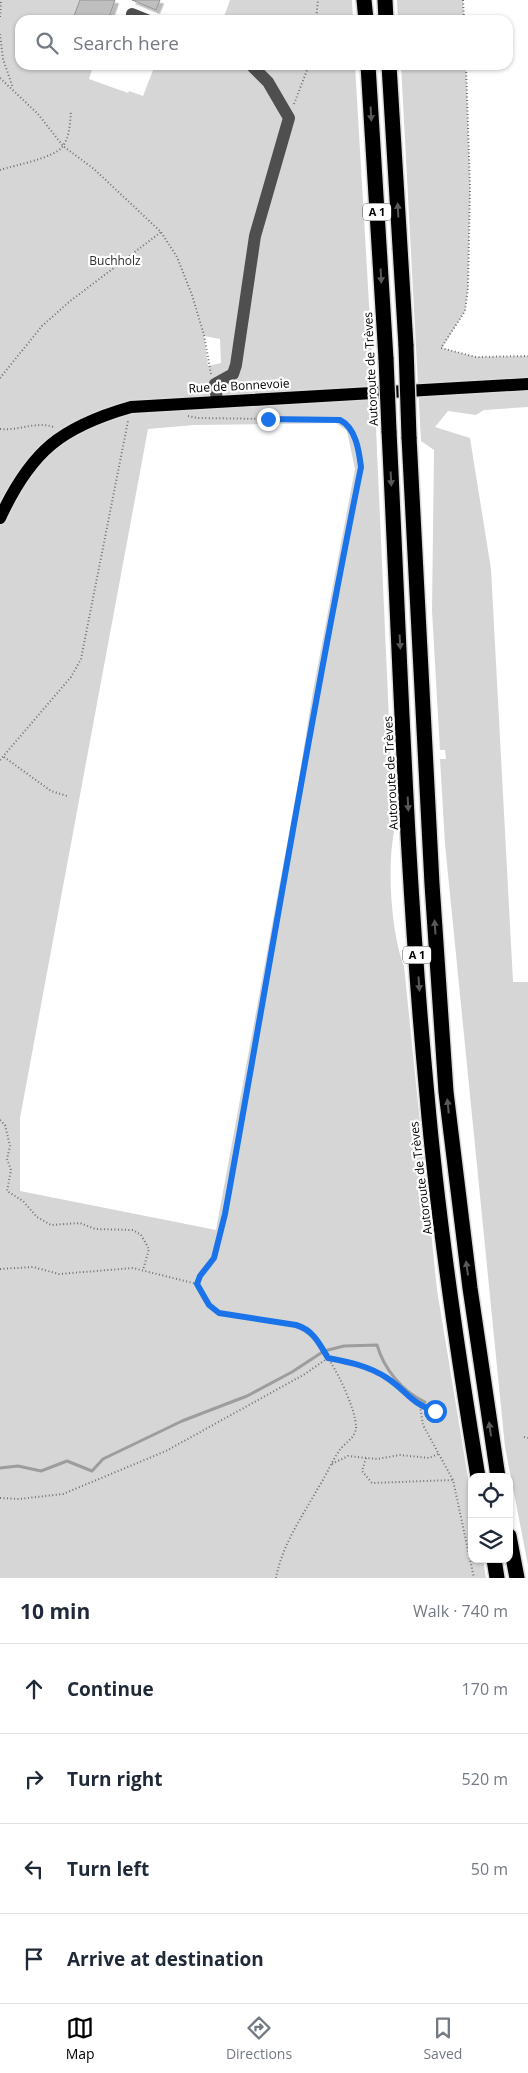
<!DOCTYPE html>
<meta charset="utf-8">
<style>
body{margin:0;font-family:"Open Sans",sans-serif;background:#f6f6f7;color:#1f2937}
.controls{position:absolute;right:15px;bottom:15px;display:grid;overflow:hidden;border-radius:10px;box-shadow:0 1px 4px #0004}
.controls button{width:45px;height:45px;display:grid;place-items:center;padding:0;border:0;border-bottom:1px solid #e0e1e3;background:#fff;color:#1f2937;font:25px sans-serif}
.stop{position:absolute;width:15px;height:15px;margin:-11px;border:4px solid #1a73e8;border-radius:50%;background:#fff}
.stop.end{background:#1a73e8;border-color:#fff;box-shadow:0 1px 5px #0008}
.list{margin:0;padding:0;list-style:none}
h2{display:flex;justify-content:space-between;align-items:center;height:65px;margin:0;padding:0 20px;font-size:21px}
h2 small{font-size:16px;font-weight:400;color:#747a83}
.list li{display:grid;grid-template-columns:32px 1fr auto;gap:15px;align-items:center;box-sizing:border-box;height:90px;padding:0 20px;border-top:1px solid #e0e1e3}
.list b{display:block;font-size:19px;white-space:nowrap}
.list em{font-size:16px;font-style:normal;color:#747a83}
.icon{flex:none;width:28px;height:28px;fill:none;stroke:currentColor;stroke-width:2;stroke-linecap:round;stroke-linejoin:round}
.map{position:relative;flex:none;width:528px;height:1578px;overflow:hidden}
.search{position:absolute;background:#fff;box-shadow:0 1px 4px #0004;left:15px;right:15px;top:15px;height:55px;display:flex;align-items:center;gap:12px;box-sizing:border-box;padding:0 18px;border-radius:15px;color:#747a83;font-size:19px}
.sheet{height:425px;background:#fff}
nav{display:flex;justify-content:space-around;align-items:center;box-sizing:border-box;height:70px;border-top:1px solid #e0e1e3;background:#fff;font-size:14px;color:#747a83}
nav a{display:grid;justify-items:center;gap:2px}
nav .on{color:#000}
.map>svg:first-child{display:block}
</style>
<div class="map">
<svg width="528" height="1578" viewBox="0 0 528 1578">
<defs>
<filter id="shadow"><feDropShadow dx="3.5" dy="3.5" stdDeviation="0" flood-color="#0004"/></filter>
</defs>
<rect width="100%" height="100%" fill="#fff"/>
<path fill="#d6d6d6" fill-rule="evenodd" d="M0 0H80L73 20H20V65H90L93 66 89 79 128 93 129 91 143 96 155 65H355L375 406 394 832C387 867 391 933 404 966L437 1290 472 1502V1559H483L486 1578H0ZM204 336 220 339 221 363 208 366ZM336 423 347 431 355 469 313 691 298 784 216 1230 20 1191V1118L148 429 194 425Z
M230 0H352L353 20H223Z
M397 0H463L464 20H398Z
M401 65H466L470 187 468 288 465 311 442 348 476 357 528 356V407L484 410 476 415 448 411 435 427 470 438 491 569 513 982H528V1565L505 1447 445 844 440 759H446L445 750H440L432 611 434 450 421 441Z"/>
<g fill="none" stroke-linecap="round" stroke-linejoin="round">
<path stroke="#9d9d9d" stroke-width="3" d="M0 1468 18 1466 41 1471 67 1461 92 1471 103 1459 182 1421 247 1396 292 1372 324 1351 344 1346 377 1345C384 1369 402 1391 425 1402"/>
</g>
<path fill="#bfbfbf" stroke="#939393" filter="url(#shadow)" d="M80 0H115L108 20H85L74 16Z
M132 0H160L156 10Z"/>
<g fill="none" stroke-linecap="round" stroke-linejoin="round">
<defs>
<path id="major" d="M0 518C31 451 61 427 131 407L528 384"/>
<path id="highway" d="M364 0 366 20
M385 0 386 20
M368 65 386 359
M389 65 406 346
M389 431C400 652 406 874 427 1095 438 1222 457 1350 478 1477
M409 437 432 884 446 1092 470 1288 498 1477
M509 1536 517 1578
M494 1559 497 1578"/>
</defs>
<use href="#major" stroke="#dbdbdb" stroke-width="15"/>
<use href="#highway" stroke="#dbdbdb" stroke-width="18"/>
<path stroke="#717171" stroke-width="2" stroke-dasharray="1 2.5" stroke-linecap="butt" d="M463 0 464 20
M0 17 1 0
M316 20 318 0
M0 34 3 59 13 88
M466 65 470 187 468 288 465 311 441 348 476 357 528 356
M148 69 149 65
M0 78 38 114 63 146 94 169 161 232 177 257 192 295 204 335 211 374
M294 104 309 65
M0 170C15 165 55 158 63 146 70 136 70 122 71 111
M0 378 42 326 69 302 161 232
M188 416 197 418 340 420C356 428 359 451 361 467 312 715 270 965 225 1214L214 1258 200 1276 197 1284
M0 429C19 431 35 421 54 427
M4 757 51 791 67 796
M0 760 71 677 81 659 128 421
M0 1120 5 1125 10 1146 7 1159 11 1170 7 1191 23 1201 37 1217 51 1225 80 1223 95 1229 133 1230 141 1235 149 1249 143 1270
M0 1269 33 1267 59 1274 133 1268 197 1284 209 1305 219 1313 296 1325C315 1331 321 1347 331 1363 340 1377 356 1411 356 1427 356 1438 344 1443 339 1451 331 1463 326 1476 318 1488 302 1517 282 1545 276 1578
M420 1406 423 1425 453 1480 474 1578
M524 1437 528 1438
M366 1458 362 1471 372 1483 453 1480
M332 1464 348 1456 377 1459 400 1455 429 1458 438 1454
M0 1498 19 1499 63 1494 166 1451 305 1374 328 1358C349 1362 369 1366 387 1378 406 1391 410 1403 435 1411"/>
<path stroke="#4f4f4f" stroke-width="12" d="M132 14 147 20
M217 401 215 384 233 374 236 365 255 236 289 118 268 82 251 65"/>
<use href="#major" stroke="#000" stroke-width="12"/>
<use href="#highway" stroke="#000" stroke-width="15"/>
<defs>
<path id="highway-bridge" d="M406 346 409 437
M386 359 389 431"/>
</defs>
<use href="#highway-bridge" stroke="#dbdbdb" stroke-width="18" stroke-linecap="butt"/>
<use href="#highway-bridge" stroke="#000" stroke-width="15"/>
</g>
<defs><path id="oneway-solid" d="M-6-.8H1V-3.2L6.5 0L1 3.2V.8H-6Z" transform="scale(1.25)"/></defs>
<g fill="#595959">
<use href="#oneway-solid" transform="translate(371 114) rotate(87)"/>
<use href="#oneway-solid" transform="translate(398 210) rotate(-93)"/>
<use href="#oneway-solid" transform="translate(381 276) rotate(87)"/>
<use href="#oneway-solid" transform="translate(391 479) rotate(87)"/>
<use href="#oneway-solid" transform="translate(400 642) rotate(87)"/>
<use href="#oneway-solid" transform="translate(408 804) rotate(87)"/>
<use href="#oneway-solid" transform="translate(435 927) rotate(-94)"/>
<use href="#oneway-solid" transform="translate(419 984) rotate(86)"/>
<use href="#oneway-solid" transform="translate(448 1106) rotate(-96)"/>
<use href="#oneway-solid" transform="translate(467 1268) rotate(-98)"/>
<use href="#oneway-solid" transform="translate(490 1429) rotate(-98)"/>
</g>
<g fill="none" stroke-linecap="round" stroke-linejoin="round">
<path stroke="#1a73e8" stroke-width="6" d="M268 419 340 420C356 428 359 451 361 467 311 715 270 965 225 1214L214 1258 200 1276 197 1284 209 1305 219 1313 296 1325C313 1330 319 1343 328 1358 349 1362 369 1366 387 1378 407 1391 410 1403 435 1411"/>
</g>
<g text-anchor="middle" stroke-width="4.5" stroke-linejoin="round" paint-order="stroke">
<g fill="#fff" stroke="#4c4c4c" stroke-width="1">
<rect x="363" y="203.5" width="28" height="17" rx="4"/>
<rect x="403" y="946.5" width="28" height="17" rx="4"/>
</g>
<g font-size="11" font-weight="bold" fill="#000">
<text x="377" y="216">A 1</text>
<text x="417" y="959">A 1</text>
</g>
<g font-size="12" fill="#2d2d2d" stroke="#fff">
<text x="115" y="265">Buchholz</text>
</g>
<g font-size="12" fill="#000" stroke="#fff">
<text transform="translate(371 369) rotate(-93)" y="4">Autoroute de Trèves</text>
<text transform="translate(239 386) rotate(-3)" y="4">Rue de Bonnevoie</text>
<text transform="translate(391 773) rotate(-93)" y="4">Autoroute de Trèves</text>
<text transform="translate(421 1178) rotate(-97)" y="4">Autoroute de Trèves</text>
</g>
</g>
</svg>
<div class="controls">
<button><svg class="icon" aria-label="locate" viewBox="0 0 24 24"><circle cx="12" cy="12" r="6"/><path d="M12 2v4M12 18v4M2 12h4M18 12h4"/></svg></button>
<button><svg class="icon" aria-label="layers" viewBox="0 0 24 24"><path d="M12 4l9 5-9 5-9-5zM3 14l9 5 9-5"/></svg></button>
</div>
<div class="stop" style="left:435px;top:1411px"></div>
<div class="stop end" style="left:268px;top:419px"></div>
<div class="search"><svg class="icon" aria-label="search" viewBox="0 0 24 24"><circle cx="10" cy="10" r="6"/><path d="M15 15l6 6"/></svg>Search here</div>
</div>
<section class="sheet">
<h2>10 min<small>Walk · 740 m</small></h2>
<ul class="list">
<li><svg class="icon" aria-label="ahead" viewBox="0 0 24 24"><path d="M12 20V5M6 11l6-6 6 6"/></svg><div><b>Continue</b></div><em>170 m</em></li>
<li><svg class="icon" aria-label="right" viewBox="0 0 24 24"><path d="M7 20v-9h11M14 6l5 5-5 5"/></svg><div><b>Turn right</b></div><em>520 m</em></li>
<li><svg class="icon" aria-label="left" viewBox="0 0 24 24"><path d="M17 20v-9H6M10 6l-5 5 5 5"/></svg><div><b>Turn left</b></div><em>50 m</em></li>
<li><svg class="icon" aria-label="arrive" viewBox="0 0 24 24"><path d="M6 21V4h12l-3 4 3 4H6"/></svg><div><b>Arrive at destination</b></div></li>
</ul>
</section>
<nav>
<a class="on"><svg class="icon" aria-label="map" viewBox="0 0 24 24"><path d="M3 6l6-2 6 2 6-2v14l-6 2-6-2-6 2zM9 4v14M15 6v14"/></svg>Map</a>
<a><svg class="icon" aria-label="directions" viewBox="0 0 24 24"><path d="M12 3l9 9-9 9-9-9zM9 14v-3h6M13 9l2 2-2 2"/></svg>Directions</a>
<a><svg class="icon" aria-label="saved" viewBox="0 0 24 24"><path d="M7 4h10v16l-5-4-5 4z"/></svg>Saved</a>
</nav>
